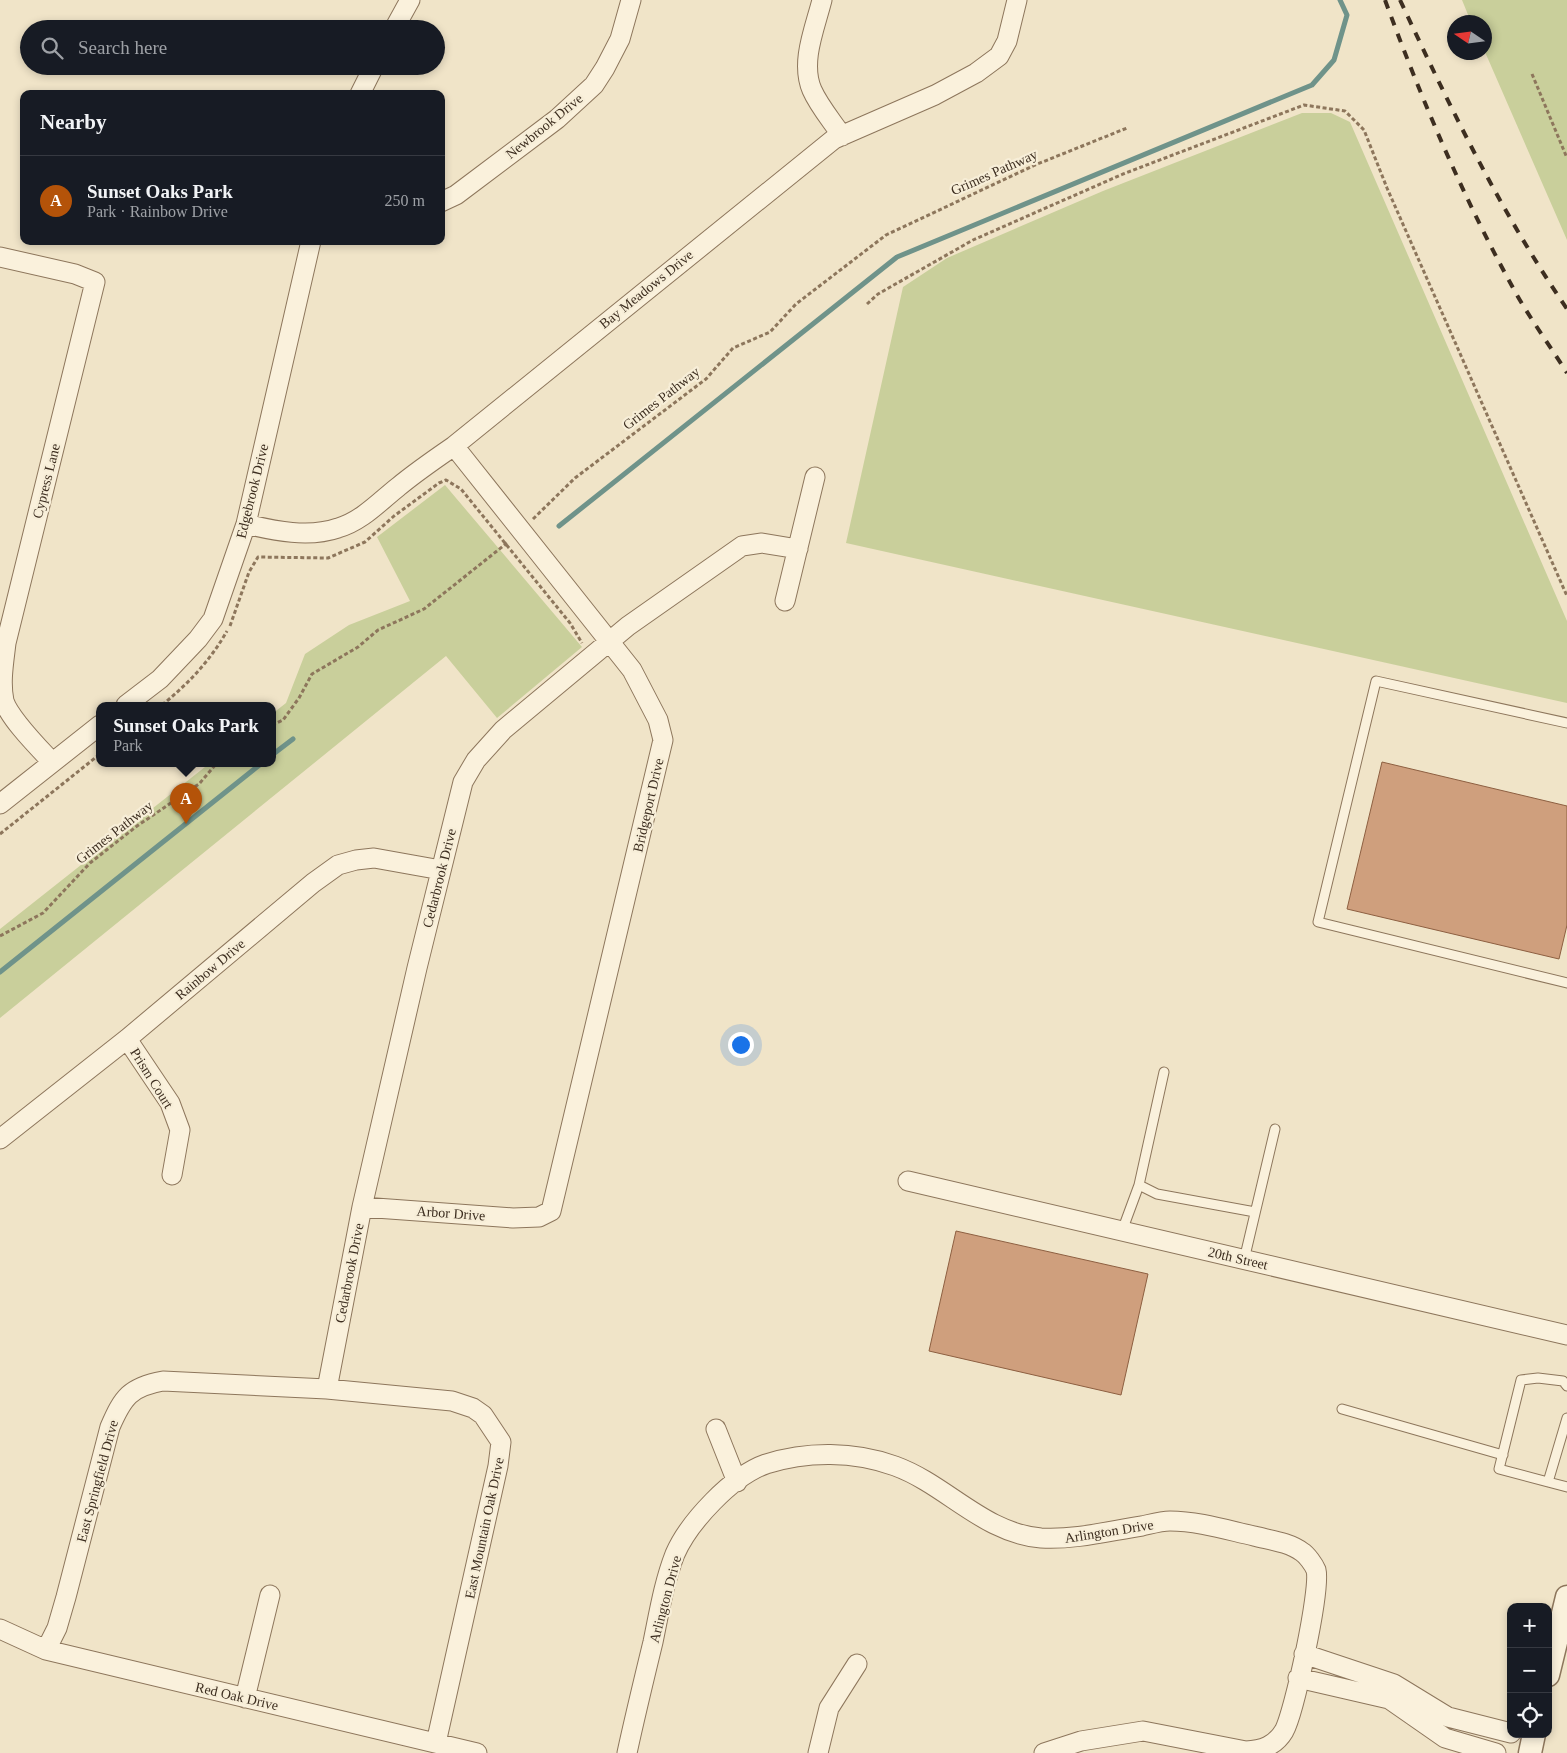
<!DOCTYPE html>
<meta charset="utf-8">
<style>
body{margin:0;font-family:"Times New Roman",serif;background:#242831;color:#f1f3f6}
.controls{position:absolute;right:15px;bottom:15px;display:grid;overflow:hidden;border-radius:10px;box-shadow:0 2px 8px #0003}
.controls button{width:45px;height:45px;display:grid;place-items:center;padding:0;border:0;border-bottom:1px solid #363941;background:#171b24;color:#f1f3f6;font:25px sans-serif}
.compass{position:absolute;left:1447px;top:15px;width:45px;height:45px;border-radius:50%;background:#171b24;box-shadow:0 2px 8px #0003;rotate:283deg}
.you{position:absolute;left:740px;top:1044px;width:18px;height:18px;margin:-12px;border:4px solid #fff;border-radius:50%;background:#1a73e8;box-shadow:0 0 0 8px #1a73e833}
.badge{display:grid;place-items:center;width:32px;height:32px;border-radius:50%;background:#b45309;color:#fff;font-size:16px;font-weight:700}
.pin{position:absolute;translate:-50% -41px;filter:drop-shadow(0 1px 2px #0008)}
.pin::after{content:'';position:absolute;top:26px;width:18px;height:15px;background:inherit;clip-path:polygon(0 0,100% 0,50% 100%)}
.popup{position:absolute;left:96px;top:702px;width:180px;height:65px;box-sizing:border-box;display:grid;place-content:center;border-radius:10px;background:#171b24;filter:drop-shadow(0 1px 4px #0005);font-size:16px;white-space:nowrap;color:#9ea1a6}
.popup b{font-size:19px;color:#f1f3f6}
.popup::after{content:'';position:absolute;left:50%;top:100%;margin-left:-10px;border:10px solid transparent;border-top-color:#171b24}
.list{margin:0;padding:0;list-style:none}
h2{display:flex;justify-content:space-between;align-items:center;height:65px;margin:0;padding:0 20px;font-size:21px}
h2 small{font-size:16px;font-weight:400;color:#9ea1a6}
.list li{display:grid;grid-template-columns:32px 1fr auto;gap:15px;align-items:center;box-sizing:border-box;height:90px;padding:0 20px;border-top:1px solid #363941}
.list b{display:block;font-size:19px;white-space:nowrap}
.list p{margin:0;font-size:16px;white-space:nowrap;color:#9ea1a6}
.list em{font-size:16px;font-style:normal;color:#9ea1a6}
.icon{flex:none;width:28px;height:28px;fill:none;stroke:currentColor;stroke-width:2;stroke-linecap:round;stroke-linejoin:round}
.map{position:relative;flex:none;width:1567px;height:1753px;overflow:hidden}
.search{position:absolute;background:#171b24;box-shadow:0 2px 8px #0003;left:20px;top:20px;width:425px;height:55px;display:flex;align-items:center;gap:12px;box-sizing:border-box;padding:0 18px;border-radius:28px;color:#9ea1a6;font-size:19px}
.panel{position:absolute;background:#171b24;box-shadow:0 2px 8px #0003;left:20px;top:90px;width:425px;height:155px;border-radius:10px}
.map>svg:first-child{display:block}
</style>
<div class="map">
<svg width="1567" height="1753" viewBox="0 0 1567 1753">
<rect width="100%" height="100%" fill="#f0e4c8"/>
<path fill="#c9cf9b" d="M1462 0H1567V240L1485 52 1484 22H1471Z
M1302 113H1331L1350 122 1567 621V703L846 543 903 287 947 258 1103 191Z
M445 485 582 647 497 718 446 656 0 1018V929L210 763H272V714L286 703 305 654 349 625 410 601 377 537Z"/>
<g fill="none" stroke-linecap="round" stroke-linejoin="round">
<path stroke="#6f938a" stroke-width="5" d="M559 526 897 257 1312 85 1334 60 1347 15 1340 0
M272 755 293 739
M0 972 262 763"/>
</g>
<path fill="#cf9f7d" stroke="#8d5f41" d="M1382 762 1567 806V925L1559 959 1347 909Z
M956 1231 1148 1274 1121 1395 929 1351Z"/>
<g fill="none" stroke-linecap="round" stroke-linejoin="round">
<defs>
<path id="service" d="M1567 723 1376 681 1318 922 1567 983
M1164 1072 1139 1185 1157 1194 1255 1212
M1122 1231 1139 1185
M1244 1260 1275 1129
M1567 1386 1563 1381 1538 1378 1521 1380 1499 1469 1548 1482 1567 1418
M1342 1409 1503 1455
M1548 1482 1567 1487"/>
<path id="minor" d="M822 0C815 28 800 62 812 90 819 106 832 121 842 136
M394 29 410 0
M360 94 374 66
M441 202 456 195 557 119 594 85 605 68 620 39 631 0
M0 257 75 274 95 282 6 643C4 661 0 682 4 701 10 719 38 747 52 762
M246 524C275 531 309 538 338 528 362 521 379 502 398 487 416 472 435 459 454 446L834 139 935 95 976 73 999 56 1007 41 1017 0
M785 601 815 477
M126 705 160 679 198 639 213 619 246 524 311 241
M0 804 100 725
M127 1039 170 1103 180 1130 172 1175
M0 1139 127 1039 313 883 338 865 356 860 374 858 441 870
M908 1181 1567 1335
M362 1207 513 1218 539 1217 551 1211 663 740 658 720 632 670 454 446
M327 1389 362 1207 417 968 463 782 476 760 503 730 628 626 742 546 762 543 798 549
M716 1429 737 1482
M0 1629 46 1650 477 1753
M46 1650 57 1628 66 1597 110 1427C123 1397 130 1387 163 1381L327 1389 452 1401 473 1408 483 1415 501 1442 498 1466 436 1743
M1304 1654 1394 1684 1448 1717 1511 1733
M1298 1678 1389 1699 1445 1738 1496 1753
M245 1698 270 1595
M627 1753C635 1716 644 1679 653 1642 659 1613 664 1582 675 1554 689 1522 732 1476 766 1464 807 1451 854 1451 895 1466 947 1485 983 1533 1041 1538 1075 1540 1109 1531 1142 1526 1151 1524 1161 1521 1170 1521 1198 1521 1227 1530 1254 1536 1269 1540 1289 1542 1302 1552 1307 1555 1314 1565 1316 1570 1321 1589 1294 1713 1284 1731 1275 1746 1262 1750 1246 1751L1143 1731 1081 1741 1044 1753
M818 1753 829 1708 857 1664"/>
<path id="tertiary" d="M1548 1675 1567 1597
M1530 1753 1534 1734"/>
</defs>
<use href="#service" stroke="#8d765c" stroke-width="11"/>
<use href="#minor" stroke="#8d765c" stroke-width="21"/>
<use href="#tertiary" stroke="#8d765c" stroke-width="25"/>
<path stroke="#8d765c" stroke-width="3" stroke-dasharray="4 2.5" stroke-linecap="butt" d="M1532 74 1567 158
M867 304 878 294 973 240 1123 174 1304 105 1345 111 1364 130 1387 188 1567 596
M533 519 575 478 706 379 733 348 770 332 796 304 886 235 1035 165 1127 128
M230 626 249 572 258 557 328 558 365 542 394 516 439 483 446 480 461 489 570 623 582 643
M162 705C188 684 210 661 227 631
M272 725 283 720 299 698 312 674 358 647 378 630 424 609 507 543
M0 834 100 754
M0 936 43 913 90 863 137 826 199 784 217 763"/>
<use href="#service" stroke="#faf1dc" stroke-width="9"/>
<use href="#minor" stroke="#faf1dc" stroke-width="19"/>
<use href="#tertiary" stroke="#faf1dc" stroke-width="22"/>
<path stroke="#3d2e20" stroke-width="4" stroke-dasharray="9 9" stroke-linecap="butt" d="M1385 0C1421 98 1462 195 1512 286 1528 316 1549 344 1567 373
M1400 0C1451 109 1499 209 1567 309"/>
</g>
<g text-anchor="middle" stroke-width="4.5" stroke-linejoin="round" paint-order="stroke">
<g font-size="14" fill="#3d2e20" stroke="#f7eed8">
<text transform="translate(544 126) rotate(-39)" y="5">Newbrook Drive</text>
<text transform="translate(994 172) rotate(-24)" y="5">Grimes Pathway</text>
<text transform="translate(646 289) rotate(-39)" y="5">Bay Meadows Drive</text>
<text transform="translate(661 398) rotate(-38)" y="5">Grimes Pathway</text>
<text transform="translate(46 481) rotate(-76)" y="5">Cypress Lane</text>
<text transform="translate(252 491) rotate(-76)" y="5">Edgebrook Drive</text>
<text transform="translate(648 805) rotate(-77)" y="5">Bridgeport Drive</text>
<text transform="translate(114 832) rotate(-38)" y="5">Grimes Pathway</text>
<text transform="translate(439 878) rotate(-76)" y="5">Cedarbrook Drive</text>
<text transform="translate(210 969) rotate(-40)" y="5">Rainbow Drive</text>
<text transform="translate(152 1078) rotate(58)" y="5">Prism Court</text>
<text transform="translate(451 1213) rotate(4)" y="5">Arbor Drive</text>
<text transform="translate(1238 1258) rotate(13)" y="5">20th Street</text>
<text transform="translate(349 1273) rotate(-79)" y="5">Cedarbrook Drive</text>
<text transform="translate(97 1481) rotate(-75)" y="5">East Springfield Drive</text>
<text transform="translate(484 1528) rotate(-78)" y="5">East Mountain Oak Drive</text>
<text transform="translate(1109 1531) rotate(-9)" y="5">Arlington Drive</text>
<text transform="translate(665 1599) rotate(-75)" y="5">Arlington Drive</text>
<text transform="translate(237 1696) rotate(13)" y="5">Red Oak Drive</text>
</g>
</g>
</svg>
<div class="controls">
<button>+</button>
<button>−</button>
<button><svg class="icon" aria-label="locate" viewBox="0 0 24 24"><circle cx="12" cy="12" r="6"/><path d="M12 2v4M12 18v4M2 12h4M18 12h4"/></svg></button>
</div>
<svg class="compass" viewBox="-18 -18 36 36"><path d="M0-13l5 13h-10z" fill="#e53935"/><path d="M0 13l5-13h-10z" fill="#9ea1a6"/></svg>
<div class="you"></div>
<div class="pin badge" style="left:186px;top:824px">A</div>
<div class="popup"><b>Sunset Oaks Park</b>Park</div>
<div class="search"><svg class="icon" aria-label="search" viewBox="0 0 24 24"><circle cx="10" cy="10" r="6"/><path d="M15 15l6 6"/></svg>Search here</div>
<section class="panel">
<h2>Nearby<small></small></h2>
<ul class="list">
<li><span class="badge">A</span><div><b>Sunset Oaks Park</b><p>Park · Rainbow Drive</p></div><em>250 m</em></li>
</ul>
</section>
</div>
